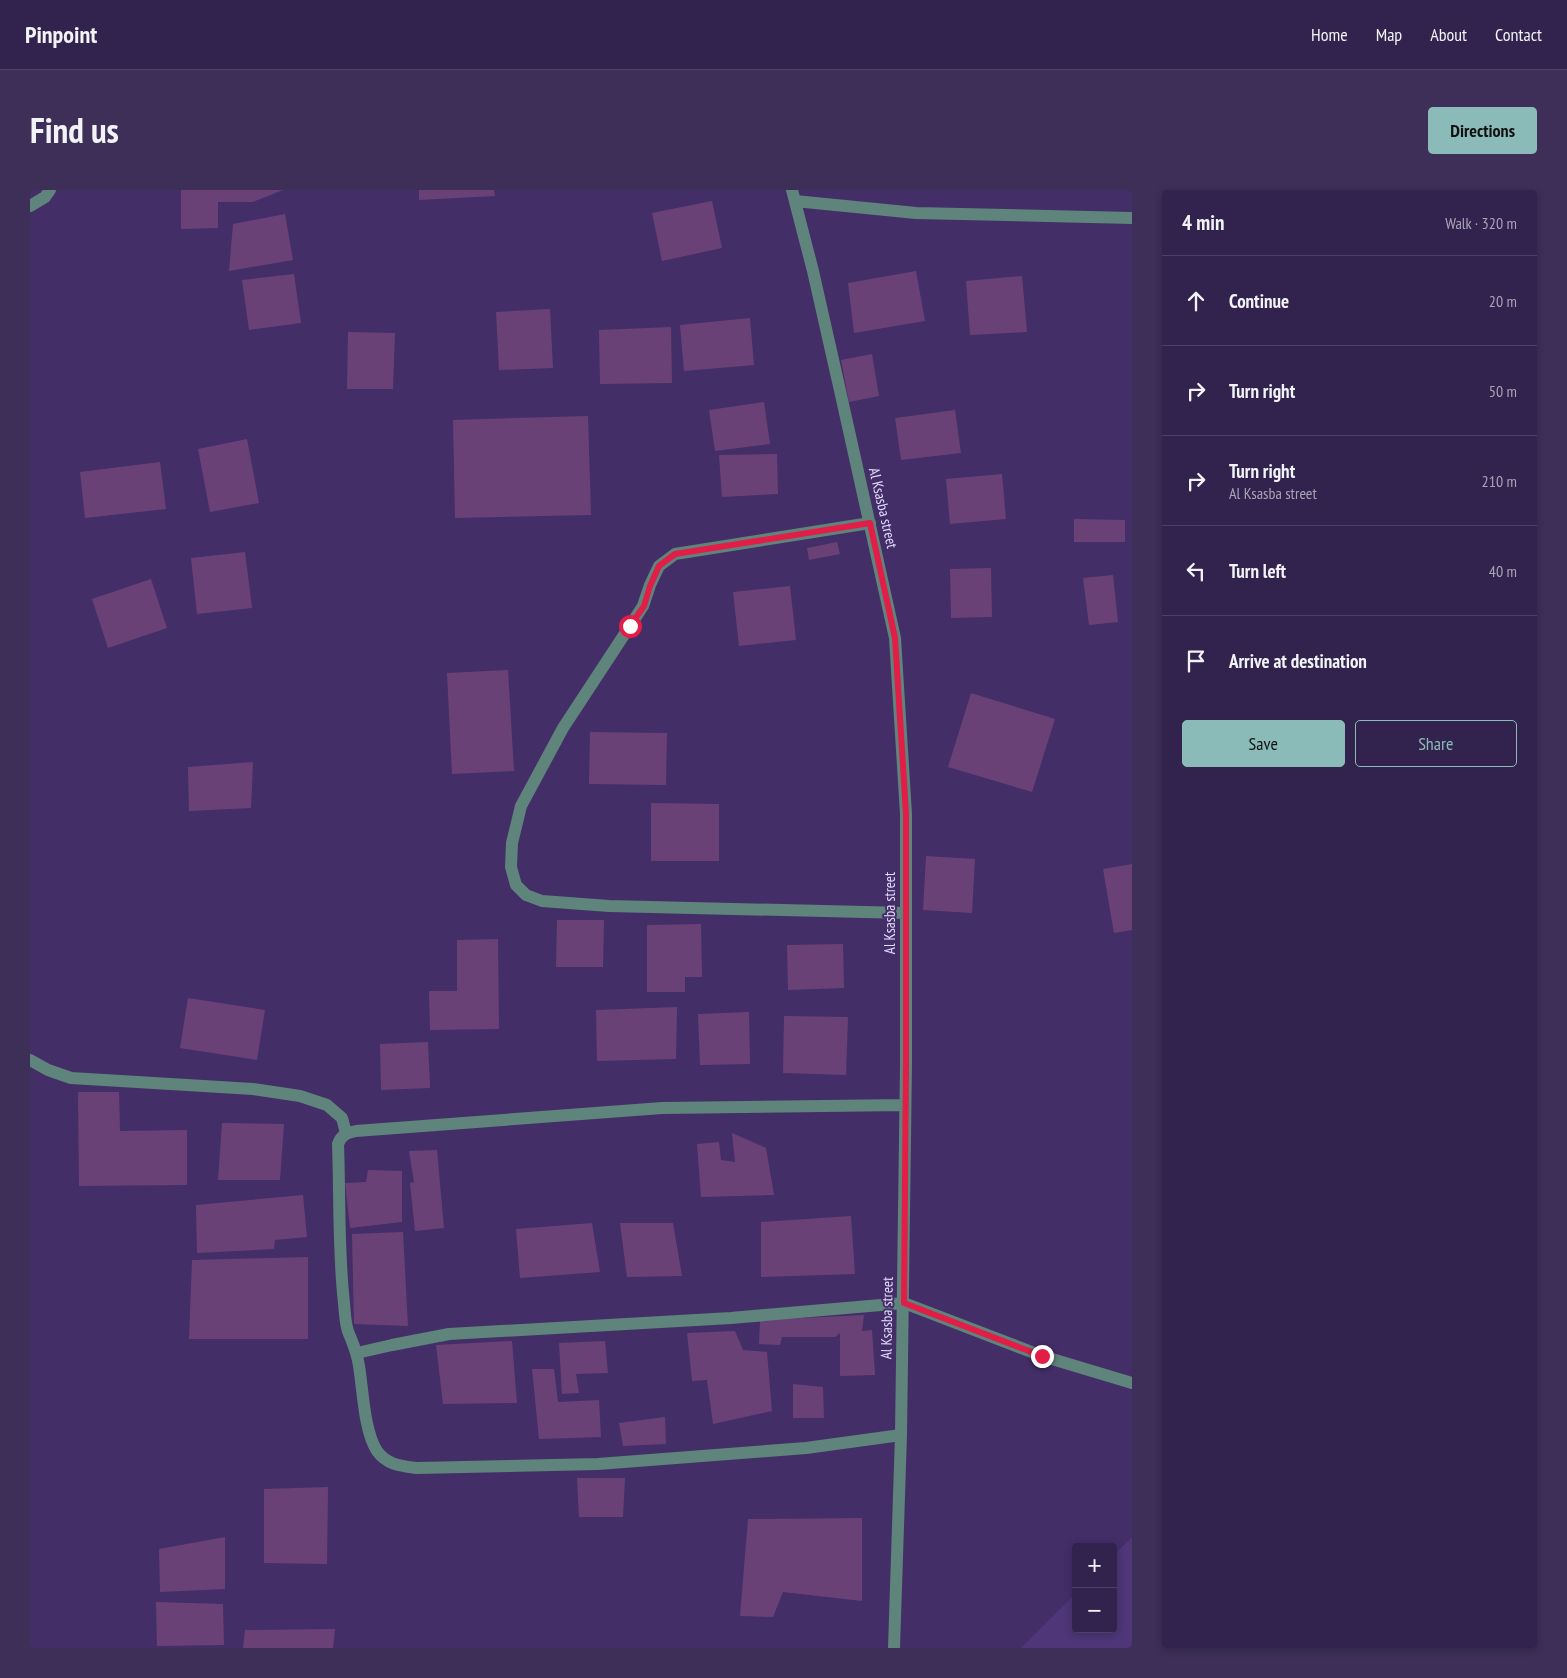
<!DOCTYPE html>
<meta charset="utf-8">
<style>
body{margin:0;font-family:"PT Sans Narrow",sans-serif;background:#3d2f58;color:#f1f3f6}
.controls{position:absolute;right:15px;bottom:15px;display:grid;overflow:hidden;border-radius:5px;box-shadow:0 2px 8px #0003}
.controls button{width:45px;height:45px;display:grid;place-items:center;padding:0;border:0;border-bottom:1px solid #4d3f66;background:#32224e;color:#f1f3f6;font:25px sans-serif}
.stop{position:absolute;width:15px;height:15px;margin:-11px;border:4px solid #e11d48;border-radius:50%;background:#fff}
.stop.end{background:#e11d48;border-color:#fff;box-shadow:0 1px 5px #0008}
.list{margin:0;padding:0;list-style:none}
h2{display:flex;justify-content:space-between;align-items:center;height:65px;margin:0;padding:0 20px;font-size:21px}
h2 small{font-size:16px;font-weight:400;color:#a8a4b6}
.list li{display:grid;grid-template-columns:32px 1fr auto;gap:15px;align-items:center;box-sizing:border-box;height:90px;padding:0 20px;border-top:1px solid #4d3f66}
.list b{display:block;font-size:19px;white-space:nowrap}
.list p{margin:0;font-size:16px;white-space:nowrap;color:#a8a4b6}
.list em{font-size:16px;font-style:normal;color:#a8a4b6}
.actions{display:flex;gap:10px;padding:15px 20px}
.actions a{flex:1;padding:11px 0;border:1px solid #8bbbb9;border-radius:5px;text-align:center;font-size:18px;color:#8bbbb9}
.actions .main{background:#8bbbb9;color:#111}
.icon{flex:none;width:28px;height:28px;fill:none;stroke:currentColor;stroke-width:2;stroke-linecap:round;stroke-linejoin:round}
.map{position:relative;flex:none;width:1102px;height:1458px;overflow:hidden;border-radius:5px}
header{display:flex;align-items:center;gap:30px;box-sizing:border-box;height:70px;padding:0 25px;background:#32224e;border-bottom:1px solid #4d3f66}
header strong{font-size:24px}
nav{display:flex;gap:28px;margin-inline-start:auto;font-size:18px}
.intro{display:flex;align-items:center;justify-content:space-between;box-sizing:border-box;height:120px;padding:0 30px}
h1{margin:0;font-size:35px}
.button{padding:12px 22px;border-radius:5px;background:#8bbbb9;color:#111;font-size:18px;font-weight:700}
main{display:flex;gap:30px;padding:0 30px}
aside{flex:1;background:#32224e;border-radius:5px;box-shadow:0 2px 8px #0003}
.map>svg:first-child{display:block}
</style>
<header>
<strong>Pinpoint</strong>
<nav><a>Home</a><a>Map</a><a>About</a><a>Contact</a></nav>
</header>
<div class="intro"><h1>Find us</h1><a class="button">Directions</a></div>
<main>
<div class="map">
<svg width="1102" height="1458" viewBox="0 0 1102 1458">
<rect width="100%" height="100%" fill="#432e68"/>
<path fill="#4e3678" d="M1102 1347V1458H991L1046 1403V1439H1083V1366Z"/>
<path fill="#6a4177" d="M151 0H253L223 12H188V38L151 39Z
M389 0H464L465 6 389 10Z
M682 11 692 58 632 71 622 23Z
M255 24 263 70 199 81 203 34Z
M886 81 895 131 824 143 818 93Z
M264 84 271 133 219 140 212 90Z
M992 86 997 142 940 145 936 91Z
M520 119 523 178 469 180 466 122Z
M720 128 724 175 654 181 650 135Z
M641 137 642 193 570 194 569 140Z
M318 142 365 143 363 199H317Z
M842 164 849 206 819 212 811 170Z
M734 212 740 254 685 261 679 220Z
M925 220 931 263 871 270 865 228Z
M558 226 561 325 425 328 423 230Z
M217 249 229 313 180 322 168 259Z
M747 264 748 304 692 307 689 265Z
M130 272 136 319 55 328 50 282Z
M972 284 976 329 920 334 916 289Z
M1044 329 1095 330V352H1044Z
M807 352 810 364 779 370 777 358Z
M215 362 222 418 167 424 161 368Z
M961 378 962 427 921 428 920 379Z
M1083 385 1088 432 1059 435 1053 388Z
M121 389 137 438 78 458 62 409Z
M760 396 766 450 709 456 703 402Z
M478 480 484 581 422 584 417 483Z
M941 503 1025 529 1002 602 918 577Z
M560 542 637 543 636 595 559 594Z
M223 572 221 618 159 621 158 577Z
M621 613 689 614V671H621Z
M896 666 945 669 942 723 893 720Z
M1102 674V740L1084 743 1073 679Z
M527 730H574L573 777H526Z
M671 734 672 787H655V802H617V735Z
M468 749 469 839 400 840 399 801H427V750Z
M813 754 814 798 758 800 757 755Z
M158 808 235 820 227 870 150 858Z
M647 817 646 869 567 871 566 820Z
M719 822 720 874 670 875 668 824Z
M754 826 818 827 816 885 753 883Z
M398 852 400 898 351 900 350 854Z
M48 902H89L90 941 157 940V995L49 996Z
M192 933 254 934 250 990H188Z
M702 943 736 958 744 1005 671 1007 667 954 689 952 691 970 705 972Z
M407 960 414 1038 385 1041 380 993 384 992 379 961Z
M338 980 372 981V1032L320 1038 315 993 336 992Z
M273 1005 277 1047 245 1050 244 1059 167 1063 166 1015Z
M821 1026 825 1084 731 1087V1032Z
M562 1033 570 1082 490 1088 486 1039Z
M590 1033H643L652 1086 597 1087Z
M373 1042 378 1136 324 1134 322 1044Z
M278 1067V1149H159L162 1070Z
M834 1125 832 1141 842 1140 845 1185 810 1186V1143L805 1147H752L750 1155 729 1154 730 1130Z
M705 1141 713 1160 737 1162 742 1221 683 1234 677 1190 662 1191 657 1143Z
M482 1151 487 1213 413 1214 406 1155Z
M575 1151 578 1183 546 1184 549 1203 532 1204 529 1153Z
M502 1179H524L528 1212 569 1210 571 1247 509 1249Z
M763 1194 793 1197 794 1228H763Z
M635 1227 636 1254 593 1256 589 1233Z
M547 1288H595L593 1327H549Z
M298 1297 297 1374 234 1373V1299Z
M832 1328V1411L753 1402 743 1427 710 1426 718 1329Z
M195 1347V1399L130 1402 129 1359Z
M126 1412 193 1414 194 1455 127 1456Z
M305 1439 303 1458H213L215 1440Z"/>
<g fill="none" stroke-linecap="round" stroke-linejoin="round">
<path stroke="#5f847b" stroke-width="12" d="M762 0 783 81 811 205 865 448 876 624V874L871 1245 864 1458
M765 11 886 23 1102 28
M0 16 15 7 20 0
M840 333 645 364 629 376 620 395 613 416 533 538 491 616 482 653 481 677 486 695 496 705 512 711 579 716 876 723
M0 870 18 880 41 888 223 899 270 906 297 915 312 928 316 943
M327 1163 362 1155 419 1144 701 1128 874 1113 1012 1166 1102 1193
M871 1245 776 1258 568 1274 387 1278C371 1276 357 1275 347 1261 334 1241 333 1200 329 1176 327 1162 324 1156 319 1144 315 1135 315 1123 314 1113 308 1061 310 1007 308 954 311 945 317 943 326 941L632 918 875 915"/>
</g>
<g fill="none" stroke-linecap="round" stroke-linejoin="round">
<path stroke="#e11d48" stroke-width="6" d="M600 436 614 416 620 396 629 376 645 364 840 333 865 448 876 624V874L874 1113 1012 1166"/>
</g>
<g text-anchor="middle" stroke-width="4" stroke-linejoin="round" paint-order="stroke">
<g font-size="15" fill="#e2d9fc" stroke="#432e68">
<text transform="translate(853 318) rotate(77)" y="5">Al Ksasba street</text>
<text transform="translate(860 723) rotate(-90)" y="5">Al Ksasba street</text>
<text transform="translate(857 1128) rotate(-89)" y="5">Al Ksasba street</text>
</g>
</g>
</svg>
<div class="controls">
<button>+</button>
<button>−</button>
</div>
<div class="stop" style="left:600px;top:436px"></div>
<div class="stop end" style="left:1012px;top:1166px"></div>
</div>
<aside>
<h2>4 min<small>Walk · 320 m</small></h2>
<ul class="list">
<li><svg class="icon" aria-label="ahead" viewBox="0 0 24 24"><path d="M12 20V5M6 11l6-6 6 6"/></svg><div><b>Continue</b></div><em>20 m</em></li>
<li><svg class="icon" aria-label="right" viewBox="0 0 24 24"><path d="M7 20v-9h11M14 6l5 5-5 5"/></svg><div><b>Turn right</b></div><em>50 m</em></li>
<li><svg class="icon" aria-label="right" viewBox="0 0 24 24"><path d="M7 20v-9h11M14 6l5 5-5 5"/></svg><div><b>Turn right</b><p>Al Ksasba street</p></div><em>210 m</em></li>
<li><svg class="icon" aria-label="left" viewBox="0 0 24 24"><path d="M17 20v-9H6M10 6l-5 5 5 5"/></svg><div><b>Turn left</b></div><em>40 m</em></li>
<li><svg class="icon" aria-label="arrive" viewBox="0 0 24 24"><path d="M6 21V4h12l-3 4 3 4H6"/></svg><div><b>Arrive at destination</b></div></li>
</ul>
<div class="actions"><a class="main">Save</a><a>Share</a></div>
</aside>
</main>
